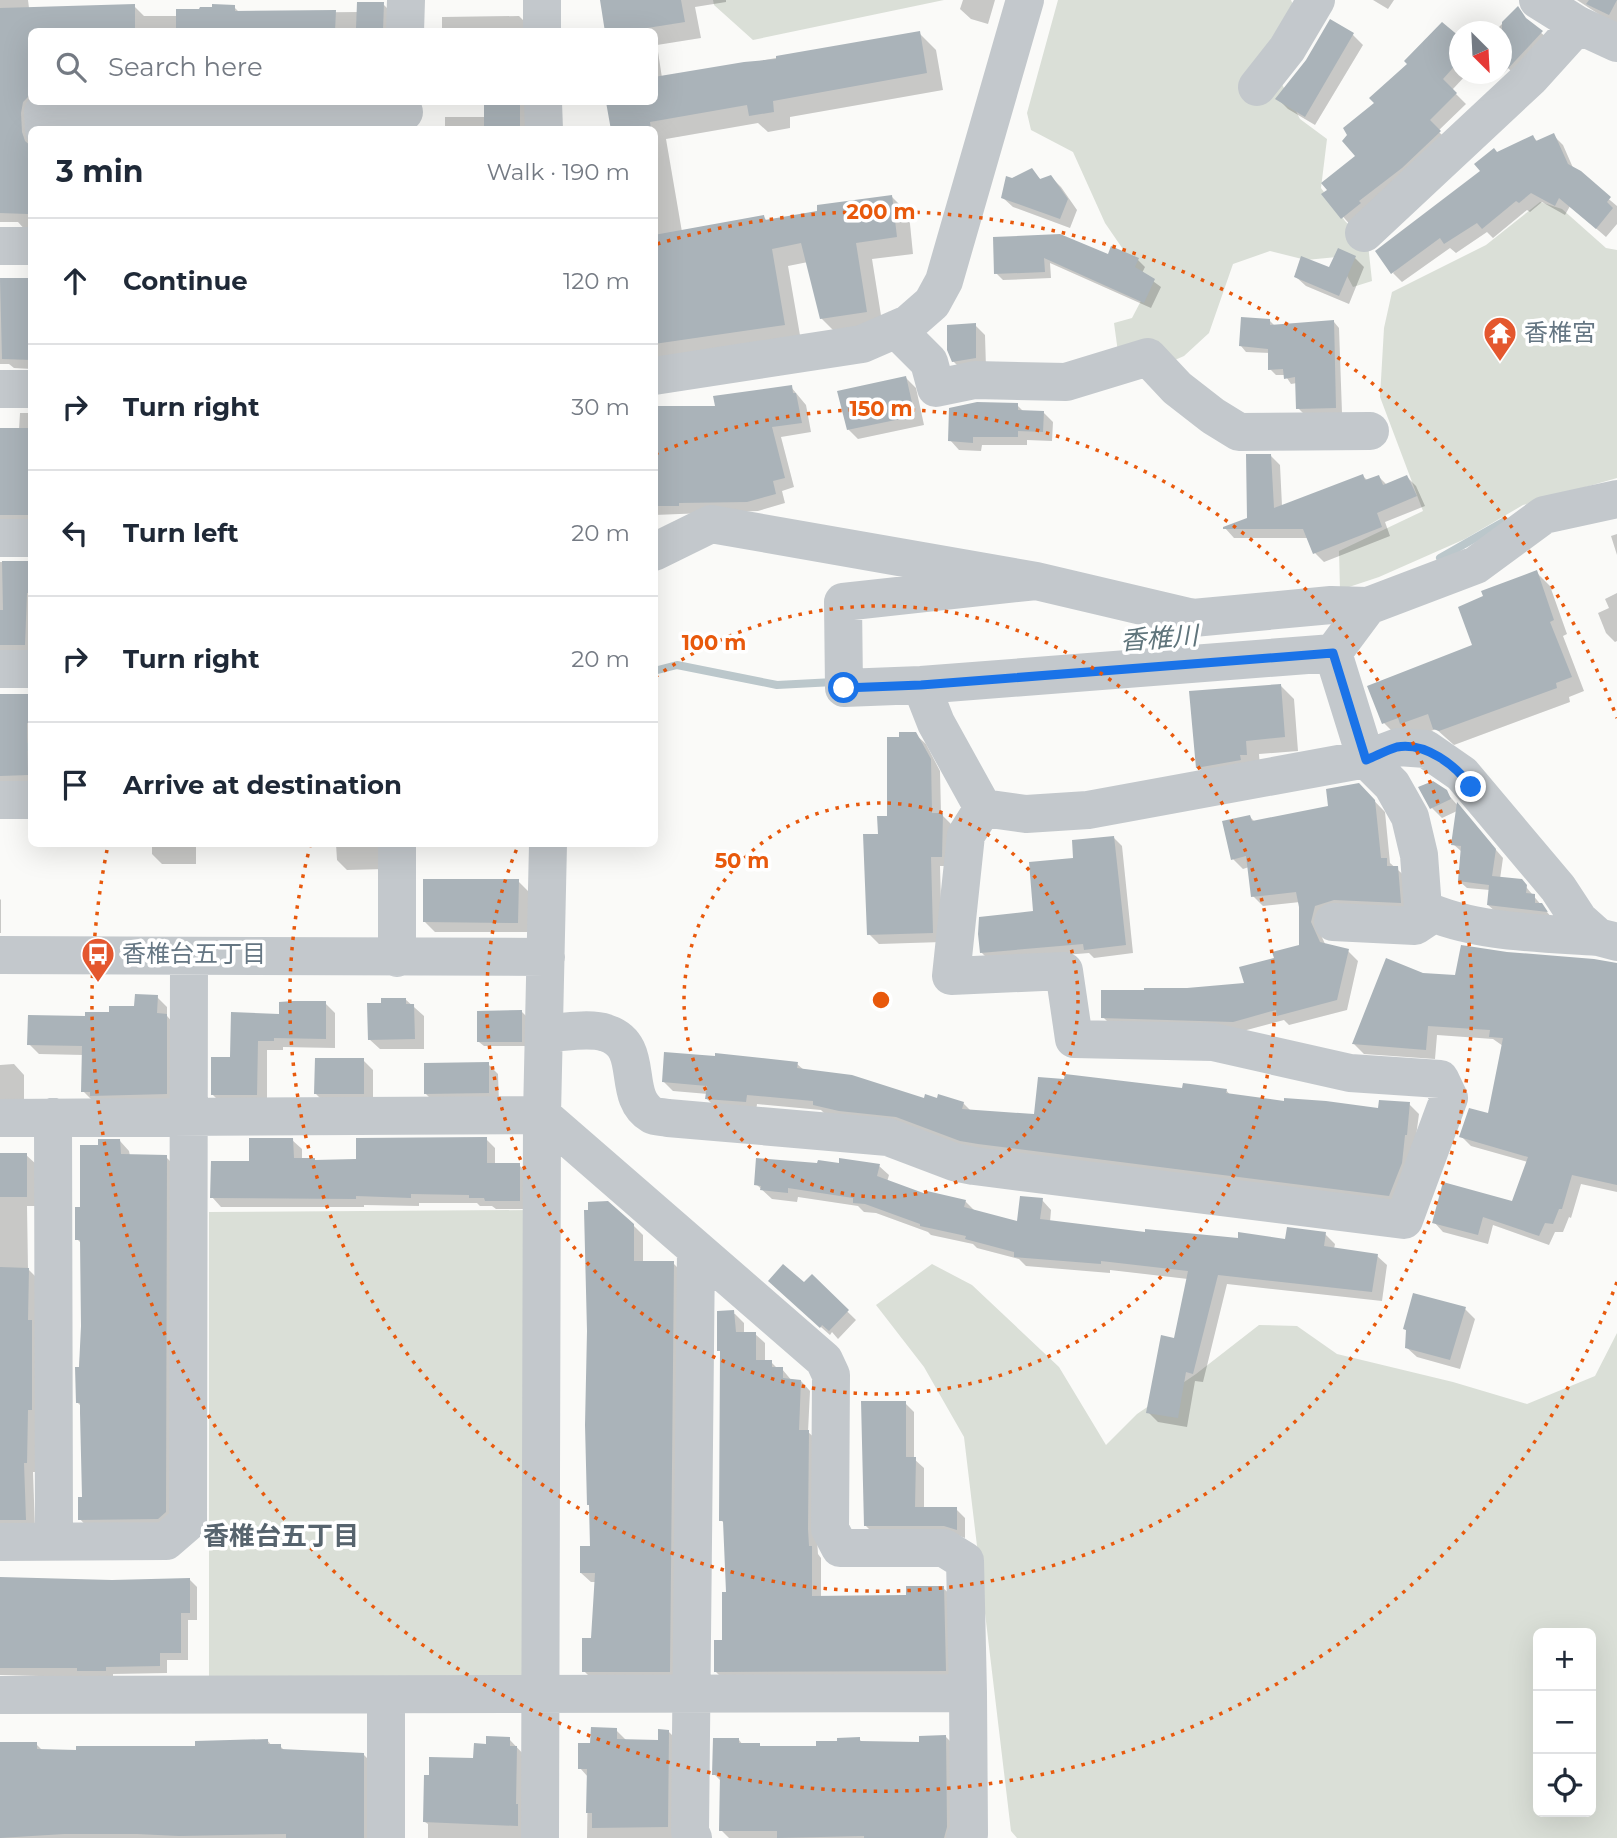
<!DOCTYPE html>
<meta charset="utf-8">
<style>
body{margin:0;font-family:Montserrat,"Noto Sans JP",sans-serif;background:#f2f2f3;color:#1f2937}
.controls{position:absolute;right:21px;bottom:21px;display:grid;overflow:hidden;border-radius:10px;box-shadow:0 7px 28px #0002}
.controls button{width:63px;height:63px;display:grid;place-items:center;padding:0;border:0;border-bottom:2px solid #e0e1e3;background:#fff;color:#1f2937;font:35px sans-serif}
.compass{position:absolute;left:1449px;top:21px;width:63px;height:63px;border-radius:50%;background:#fff;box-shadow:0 7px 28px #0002;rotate:156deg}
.stop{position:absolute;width:21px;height:21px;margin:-16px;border:5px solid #1a73e8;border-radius:50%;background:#fff}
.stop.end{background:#1a73e8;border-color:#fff;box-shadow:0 2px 7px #0008}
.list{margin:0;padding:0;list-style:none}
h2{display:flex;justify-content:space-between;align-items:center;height:91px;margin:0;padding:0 28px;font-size:30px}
h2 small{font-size:23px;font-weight:400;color:#747a83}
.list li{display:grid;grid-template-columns:46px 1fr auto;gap:21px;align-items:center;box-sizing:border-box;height:126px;padding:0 28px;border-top:2px solid #e0e1e3}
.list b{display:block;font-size:26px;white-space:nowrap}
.list em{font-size:23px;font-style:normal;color:#747a83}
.icon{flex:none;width:38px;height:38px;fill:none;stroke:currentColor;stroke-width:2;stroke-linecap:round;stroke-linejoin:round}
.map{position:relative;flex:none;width:1617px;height:1838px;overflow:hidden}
.search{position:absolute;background:#fff;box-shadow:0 7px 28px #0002;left:28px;top:28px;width:630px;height:77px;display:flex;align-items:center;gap:18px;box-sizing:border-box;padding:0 24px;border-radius:10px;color:#747a83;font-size:26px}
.panel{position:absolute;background:#fff;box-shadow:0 7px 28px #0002;left:28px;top:126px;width:630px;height:721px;border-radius:10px}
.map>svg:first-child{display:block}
</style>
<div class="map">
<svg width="1617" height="1838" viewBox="0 0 1617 1838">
<rect width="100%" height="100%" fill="#fafaf8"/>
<path fill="#dadfd7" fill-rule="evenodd" d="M713 0H944L753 40 714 5Z
M1058 0H1291L1293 5 1270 61 1300 119 1327 139 1321 188 1345 221 1368 244 1372 281 1353 287 1337 257 1306 260 1270 251 1233 264 1209 333 1184 356 1143 374 1120 367 1114 323 1132 318 1143 297 1129 258 1105 223 1073 152 1031 130 1027 113Z
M1540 202 1562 209 1606 248 1617 250V478L1523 505 1465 539 1379 577 1340 590 1339 551 1423 511 1380 397 1384 328 1392 292 1486 245Z
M529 1210 534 1682 209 1684V1212Z
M932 1264 972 1285 1059 1367 1106 1445 1137 1414 1196 1374 1259 1325 1297 1326 1337 1354 1453 1382 1527 1404 1595 1376 1617 1333V1838H1017L1011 1831 964 1437 924 1367 876 1305ZM1538 1633H1591V1812H1538Z"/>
<path fill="#0003" d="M0 0H28L32 32V233H28L18 222H0Z
M602 0H726V2L695 7 701 38 657 45 662 78 919 33 936 50 943 90 790 117V128L768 132 758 123 666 139 682 232 764 217 767 221 892 197 909 214 913 254 872 259 883 328 838 335 821 318 808 262 788 266 801 341 654 360V130H613L608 102H654V32H606Z
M963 0H995L988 24 971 19 960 9Z
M1373 0H1394L1388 9Z
M1577 0H1617V23L1600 15Z
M383 4 393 14V32H68L134 6 144 16H178L234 7 240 13 358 12Z
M1518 8 1528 22 1546 37 1513 73 1502 62V32H1494Z
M519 16 529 26V32H442V17Z
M1331 21 1353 35 1363 45 1315 125 1288 109 1278 99 1307 61Z
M1460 40V74H1467L1452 90 1466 104 1438 131 1449 142 1353 228 1324 195 1357 156 1377 103Z
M486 102H529V130H440V127L445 128V117H486Z
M1553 135 1563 145 1574 170 1617 206V224L1606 237 1570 206 1565 215 1542 202 1530 212 1527 210 1493 238 1487 232 1456 253 1450 248 1402 282 1393 273 1497 154 1533 137 1538 142Z
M1032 171 1042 181 1051 177 1061 187 1077 210 1070 228 1013 207 1002 197 1012 180Z
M995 239 1138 260 1145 267 1142 273 1161 287 1151 308 1050 263 1051 278 1003 280 996 273Z
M1354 257 1364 267 1349 304 1306 286 1296 277 1330 269Z
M0 280 32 281V369L14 368 9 364H0Z
M1270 321 1275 326 1334 322 1339 328 1342 413 1304 414 1298 408 1297 383 1291 384 1285 375H1276L1270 369V353L1246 352 1241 346Z
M975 325 985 335 986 368 964 372 953 361Z
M906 378 916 388 924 425 858 439 848 429Z
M791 387 806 405 811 432 781 437 794 487 782 491 785 503 758 511 654 515V414L717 408Z
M1017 405 1024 412H1043L1053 422 1052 441 1027 440V445H982L981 451 959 450 950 440Z
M20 413H32V524L0 528V430H19Z
M1270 455 1280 465 1282 506 1363 476 1368 481 1379 477 1387 485 1407 477 1416 486 1425 506 1385 522 1390 536 1324 562 1315 553 1308 538H1234L1225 528 1248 519Z
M1617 534V555L1611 536Z
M0 562H32V654H0Z
M1536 572 1550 586 1567 634 1563 636 1584 691 1569 697 1570 702 1454 745 1436 729 1416 737H1398L1384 723 1370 687 1475 646Z
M1617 593V641L1615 642 1606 633 1598 613 1609 608 1605 599Z
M1280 685 1294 699 1298 751 1259 754 1260 768 1211 781 1198 767Z
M0 697H32V787L0 789Z
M915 734 926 744 940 771 941 814 952 825 951 866H940L942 942 879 944 869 934 879 836 889 818Z
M1358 784 1385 812 1390 863 1407 878 1410 913 1320 933 1326 946 1348 951 1358 961 1347 1010 1289 1025 1284 1020 1243 1031 1113 1027 1103 1017 1187 990 1246 985 1276 959 1301 946 1300 902 1263 906 1253 896 1249 867 1243 869 1233 859 1250 817 1255 822 1330 808Z
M1446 792 1503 858 1500 879 1521 881 1552 918 1496 912 1488 905 1490 890 1467 888 1459 881 1462 852 1453 844 1457 811 1442 818 1432 808Z
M1114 838 1122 846 1133 953 1094 958 1089 953 990 961 981 952 1035 913 1075 860Z
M152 844H196V864H162L152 854Z
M336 844H389L385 869 347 870 337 860Z
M518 881 528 891V932H435L425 922Z
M0 899 1 900V933H0Z
M1506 954 1617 964V1192L1581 1184 1571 1218 1569 1217 1563 1232H1555L1549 1245 1493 1225 1488 1244 1443 1232 1434 1222 1513 1204 1528 1162 1471 1146 1461 1136 1489 1116 1503 1046 1493 1039 1437 1035 1435 1059 1364 1054 1354 1044 1422 974 1456 977Z
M157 997 167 1007V1016L176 1026V1103L93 1101 83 1091 84 1055 39 1054 29 1044 87 1018 136 1008Z
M405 999 424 1016V1049H380L369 1039Z
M325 1003 335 1013V1048L283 1047V1050H267V1104H222L212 1094 232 1059 280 1015Z
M522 1012 526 1016V1046H484L479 1042Z
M363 1060 373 1070V1104H326L316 1094Z
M14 1064 24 1075V1105L0 1109V1065Z
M488 1064 498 1074 499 1103H435L425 1093Z
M797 1064 804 1070 925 1100 963 1103 971 1111 1035 1116 1184 1090H1226L1231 1096 1285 1103 1380 1110 1409 1104 1419 1114 1411 1174 1399 1205 989 1154 825 1114 821 1110 757 1104 756 1111 717 1109 707 1099 708 1094 673 1091 663 1081Z
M486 1139 495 1148V1165H519L528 1174V1209H496L492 1206H480L477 1203H419V1206L364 1205V1207H221L212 1197 250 1163 292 1140 302 1149V1160L357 1161Z
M120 1141 129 1151 130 1156 166 1157 176 1167 175 1522 89 1529 80 1519 83 1498 82 1407 77 1402 82 1326V1244L77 1239 82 1208 100 1147Z
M0 1154 26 1155 36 1164V1206H27L28 1269 38 1279 36 1472H33L35 1529 0 1532Z
M819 1165 879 1166 889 1175 887 1182 928 1196 965 1201 975 1211 1019 1223 1042 1200 1051 1210 1050 1222 1146 1234 1287 1241 1325 1234 1335 1244 1334 1249 1377 1256 1387 1265 1382 1301 1227 1284 1203 1382 1195 1381 1187 1427 1158 1422 1148 1412 1175 1340 1188 1279 1110 1270V1273L1026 1266 1019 1259 977 1248 973 1244 931 1235 928 1232 876 1213 864 1212 858 1206 798 1197 797 1202 772 1199 756 1184Z
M633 1225 643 1235V1263H673L683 1273 679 1681H594L584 1671 592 1640 596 1582H591L581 1573 592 1547Z
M812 1277 856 1320 838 1339 832 1332 830 1335 779 1290 804 1285Z
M1465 1309 1475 1319 1460 1369 1417 1357 1406 1347 1407 1331 1405 1329Z
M719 1313 735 1314 744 1323V1334H755L765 1343V1362H771L778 1369H782L792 1381H801L810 1391 808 1432 818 1441 817 1540 818 1554 821 1558V1598L908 1597 943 1588 953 1597 955 1680 725 1681 715 1671 724 1642 728 1594 725 1524 721 1520 722 1353 719 1350Z
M905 1403 914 1412V1459L924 1468V1509H956L965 1518V1538L954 1534H874L865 1525Z
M0 1579 112 1581 189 1579 197 1587V1620H188V1660H167V1673L113 1674V1678L0 1675Z
M616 1730 626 1740 659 1742 668 1731 678 1741 677 1838H587L588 1777 580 1768 592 1745Z
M946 1737 956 1747V1838H729L721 1830V1781L714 1774 739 1740 743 1745 761 1747 818 1748 859 1739 863 1743 921 1744Z
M509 1739 527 1758 524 1838H428V1824L425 1822 475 1760 488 1746Z
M267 1740 272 1746H280L285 1751 363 1754 373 1764 374 1838H0V1743L36 1744 43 1751 196 1748Z"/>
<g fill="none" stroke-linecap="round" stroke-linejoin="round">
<path stroke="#bbc7cb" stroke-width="8" d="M1440 558 1505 521
M654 671 677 665 777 685 834 682
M0 746 32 747"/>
</g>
<path fill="#aab3b9" d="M600 0H681L685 22 622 32H605Z
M1589 0H1617L1609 15 1586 4Z
M357 2H384L383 30 356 29Z
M135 4V32H29L28 97 23 102 21 113 22 132 25 141 32 147V210H28V214L0 213V8Z
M212 4 235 5V11L336 10 335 32H176V9H199L200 7H212Z
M1518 6 1526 18 1543 31 1502 75V22Z
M1330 19 1354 33 1305 117 1275 99 1306 60Z
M1442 22 1460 37V60L1443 79 1457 93 1430 120 1441 131 1402 168 1359 201 1361 203 1341 219 1321 194 1327 190 1321 183 1355 156 1342 141 1347 135 1343 128 1374 103 1369 98 1407 64 1404 61Z
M920 31 927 73 773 101 774 112 749 116 747 105 650 122 651 130H611L606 102H654V77L744 62 776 59V56Z
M484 102H520V130H484Z
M1554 133 1568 164 1581 171 1611 197 1607 202 1613 208 1596 229 1559 198 1555 206 1531 193 1519 203 1516 201 1482 229 1477 223 1444 244 1440 238 1391 274 1375 251 1480 171 1474 164 1494 148 1497 152 1533 135 1536 141Z
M1032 168 1040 179 1051 175 1068 199 1060 219 1001 198 1006 176 1012 178Z
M892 195 897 237 856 243 867 312 820 319 801 243 772 249 785 325 654 344V235L764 215 765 220 817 211V205Z
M1060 234 1108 254 1111 246 1139 258 1135 267 1155 279 1144 303 1044 258 1045 272 994 274 993 237Z
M1338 248 1356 256 1339 296 1294 277 1301 256 1329 267Z
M0 278H32V360L2 359Z
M1241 317 1270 319V325L1334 320 1336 408 1296 409 1295 377 1284 379 1283 369 1268 370V349L1239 346Z
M976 323V358L952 362 947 350V325Z
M906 376 915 416 847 430 837 391Z
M792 385 793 393H796L802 423 772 427 785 478 773 481 776 494 747 502 679 503V506H654L656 406H715L713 396Z
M977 402 1018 403V410L1044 411 1043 432 1018 431V437H973V443L948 441 949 408Z
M0 428H32V515H0Z
M1246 454H1271L1274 508 1363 474 1365 480 1379 475 1383 485 1407 475 1417 496 1377 513 1382 527 1313 554 1303 529H1223V527L1247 518Z
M2 561H32V593H27L25 645H0V610H3Z
M1537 570 1554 620 1550 622 1572 677 1556 683 1557 688 1439 731 1433 729 1428 714 1400 724 1398 718 1382 724 1367 686 1472 645 1458 607 1483 596 1481 591Z
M1281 684 1285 737 1246 741 1247 755H1240L1241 760 1196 768 1189 691Z
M0 694H32V723H27L28 775 0 776Z
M899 732H916L931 759 932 813H943L942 857H931L933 933 867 935 863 834H878L877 816H887V737H899Z
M1433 781 1447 790 1451 799 1430 809 1418 787Z
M1359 783 1375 800 1381 858H1387V866H1398L1401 903 1334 900 1315 906 1311 922 1320 942 1349 949 1337 1000 1277 1016 1276 1010 1233 1022 1101 1018V990H1144V988H1187L1244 983 1239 967 1274 958 1272 952 1299 945V907L1296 892 1251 897 1246 856 1231 860 1222 821 1250 815 1252 821 1328 806 1326 789Z
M1457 802 1496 849 1492 876 1522 879 1527 885 1526 893 1535 894V903H1542L1548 912 1487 905 1489 885 1458 881 1461 846 1451 845Z
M1114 836 1126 945 1084 950 1083 944 980 953 978 934 979 917 1033 911 1029 862 1073 858 1072 840Z
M423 879H519L518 923 423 922Z
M1461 945 1507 952 1594 959 1617 963V1185L1572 1175 1562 1209H1559L1553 1224 1545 1223 1539 1236 1483 1217 1478 1235 1432 1223 1443 1182 1512 1201 1528 1157 1459 1137 1469 1108 1488 1113 1503 1038 1489 1037 1490 1030 1428 1026 1426 1050 1352 1044 1386 958 1423 973 1455 975Z
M135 994 158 995 157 1013 167 1014V1094L90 1096V1092H81L82 1046 27 1045 28 1015 85 1016V1012H109V1006H134Z
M381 998H406V1004H414L415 1039 368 1040 367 1003H381Z
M294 1001H326V1039L274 1038V1041H258L257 1095H211V1057H230L231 1012 279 1014V1002Z
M522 1010V1042H477V1011Z
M664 1052 715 1056V1053L798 1062 797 1068 852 1075 924 1098 925 1094 937 1098 938 1094 964 1102 962 1109 1034 1114 1038 1077 1064 1079 1065 1074 1182 1088 1183 1083 1227 1089 1226 1093 1284 1101V1098L1326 1101 1378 1108 1379 1100 1410 1102 1407 1135H1405L1402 1163 1389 1196 978 1144 960 1141 896 1117 839 1111 813 1105V1101L747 1095 746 1102 705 1099 707 1086 662 1082Z
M315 1058H364V1094H314Z
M489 1062V1093L424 1094V1063Z
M487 1137V1163H520V1201H485L484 1198H469V1195L411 1194V1198L356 1196V1199L210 1198 211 1161H249V1138H293L294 1158H315V1160L356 1159V1138Z
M98 1139H120L121 1154 167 1155 166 1512 158 1519 78 1520V1497H82L80 1413V1403H76L75 1367H79L81 1326 80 1240H75V1207H80V1145H98Z
M0 1153H27V1197H0Z
M756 1158 817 1163 818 1160 839 1163V1158L880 1164 877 1176 926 1194 927 1191 966 1200 964 1207 1017 1221 1020 1196 1043 1198 1040 1219 1145 1232V1229L1238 1238V1232L1285 1239 1287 1227 1326 1232 1324 1246 1378 1254 1372 1292 1218 1275 1193 1374 1186 1372 1178 1418 1146 1413 1161 1335 1174 1338 1188 1271 1101 1261V1264L1014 1257V1252L965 1239 966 1236 920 1226V1224L865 1204 853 1203V1198L788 1188V1193L760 1190 761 1186 754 1185Z
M608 1201 634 1224V1261H674L670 1672H582V1638H591L595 1573H580V1546H590L589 1505H587L585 1425 587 1331 584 1210H588V1202Z
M783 1264 804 1282 812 1274 849 1310 829 1331 822 1325 820 1328 768 1281Z
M0 1267 29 1268 28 1320H32V1410H28L27 1463H24L26 1520H0Z
M1413 1293 1466 1307 1450 1360 1405 1348 1406 1330 1403 1329Z
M734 1310 736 1332H756V1360H772V1367H783V1378L801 1380 799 1430H809L808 1529 809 1546H812V1596L906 1595V1586H944L946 1671 714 1672V1640H722V1592H726L723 1521H719L720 1351H717V1311Z
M861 1401H906V1457H916L915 1507H957V1530L944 1526H864Z
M0 1577 112 1580 190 1578V1613H181V1653H160V1666L106 1667V1671H77V1668H0Z
M591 1727 617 1728V1739L658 1740V1729L669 1730 668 1827 592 1828V1813H586L587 1769H578V1743H590Z
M946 1735 947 1827 944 1838H864V1836L777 1838V1831H719L720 1775H712L713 1738H739V1743H760V1746H816V1741H837V1738L860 1737V1741L919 1742V1736Z
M486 1736 510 1737V1746H517L516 1804H518V1826L423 1822 424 1775H429V1757L473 1758 474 1743 486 1744Z
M268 1739V1744H281V1749L364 1753V1838H286V1834L179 1836 137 1834H64L0 1838V1742H37V1749L76 1750V1746H195V1741Z"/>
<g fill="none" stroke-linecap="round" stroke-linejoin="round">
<path stroke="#c3c8cc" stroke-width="38" d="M542 0V32
M1538 0 1578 25 1617 43
M405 32 406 0
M1257 87 1287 49 1316 0
M543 102 544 130
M44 130 43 112H404
M1364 233 1531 77 1578 25
M0 246H32
M896 329 929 362 936 388 975 380 1066 382 1148 357 1177 388 1213 416 1239 432 1370 431
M654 376 862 344 908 324 932 303 944 281 1025 0
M0 389H32
M0 538H32
M654 552 711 524 1036 581 1193 618 1331 605 1368 606
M1036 581 843 602 844 688 921 685 1333 653 1368 606 1476 565 1544 515 1617 499
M1333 653 1366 759 1392 785 1410 817 1419 855 1423 909C1474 933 1542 933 1598 937
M0 669H32
M921 685 936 723 983 808 1026 814 1088 810 1366 759 1398 747 1426 749 1462 774 1558 888 1579 920 1598 937 1617 942
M0 800H32
M1333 922 1415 926 1433 914
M0 955 546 957
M397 958V844
M545 1033C563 1033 589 1027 606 1033 647 1046 620 1096 652 1115 656 1117 664 1117 668 1118L888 1137 954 1162 974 1166 1404 1220 1449 1098 1440 1079 1350 1073 1213 1042 1074 1039 1064 971 951 976 966 835 983 808
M53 1117 54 1542
M0 1118 542 1115 824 1360 831 1375 830 1529 840 1548H944L965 1561 968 1693 969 1834 965 1838
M0 1542 166 1541 188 1522 189 957
M0 1695 968 1693
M386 1838V1695
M540 1838 542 1115 548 844
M693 1838 690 1832 696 1250"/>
</g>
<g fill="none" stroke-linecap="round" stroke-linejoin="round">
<path stroke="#1a73e8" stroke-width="9" d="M844 688 921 685 1333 653 1366 760C1376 756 1387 750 1397 747 1425 742 1456 765 1471 787"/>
</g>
<g fill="none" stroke="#e8590c" stroke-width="3.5" stroke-dasharray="3.5 7">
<circle cx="881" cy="1000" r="197"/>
<path d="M655 677A394 394 0 1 1 518 846"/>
<path d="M655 454A591 591 0 1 1 310 847"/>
<path d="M1617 1282A788 788 0 0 1 107 850M657 244A788 788 0 0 1 1617 718"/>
</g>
<defs>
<symbol id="temple-pin" viewBox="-11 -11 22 30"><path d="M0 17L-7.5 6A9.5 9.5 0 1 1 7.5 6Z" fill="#e4572e" stroke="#fff"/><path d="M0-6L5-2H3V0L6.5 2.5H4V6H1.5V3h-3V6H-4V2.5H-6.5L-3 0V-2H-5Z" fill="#fff"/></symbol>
<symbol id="bus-pin" viewBox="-11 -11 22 30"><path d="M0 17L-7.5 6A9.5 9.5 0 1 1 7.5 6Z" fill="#e4572e" stroke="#fff"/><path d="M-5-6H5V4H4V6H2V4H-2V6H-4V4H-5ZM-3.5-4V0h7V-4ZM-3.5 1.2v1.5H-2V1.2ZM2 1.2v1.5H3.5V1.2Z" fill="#fff"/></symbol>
</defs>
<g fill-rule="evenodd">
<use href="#temple-pin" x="1481" y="314" width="38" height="52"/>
<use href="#bus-pin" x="79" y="935" width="38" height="52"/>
</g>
<g text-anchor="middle" stroke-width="7" stroke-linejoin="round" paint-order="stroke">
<g font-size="24" fill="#657683" stroke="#fff" text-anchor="start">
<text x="1524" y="341">香椎宮</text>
<text x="122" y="962">香椎台五丁目</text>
</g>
<g font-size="26" font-style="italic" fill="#60757c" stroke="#fff">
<text transform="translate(1159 638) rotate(-4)" y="9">香椎川</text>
</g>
<g font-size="26" font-weight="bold" fill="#57646e" stroke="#fff">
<text x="281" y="1545">香椎台五丁目</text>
</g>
</g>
<circle cx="881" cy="1000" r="10" fill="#e8590c" stroke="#fff" stroke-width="3.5"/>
<g font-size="21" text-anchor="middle" font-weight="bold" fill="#e8590c" stroke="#fff" stroke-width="7" stroke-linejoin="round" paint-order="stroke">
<text x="881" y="219">200 m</text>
<text x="881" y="416">150 m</text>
<text x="714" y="650">100 m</text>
<text x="742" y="868">50 m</text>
</g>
</svg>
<div class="controls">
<button>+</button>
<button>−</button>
<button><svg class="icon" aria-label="locate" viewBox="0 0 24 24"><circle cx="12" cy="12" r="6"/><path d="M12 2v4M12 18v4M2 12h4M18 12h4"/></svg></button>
</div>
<svg class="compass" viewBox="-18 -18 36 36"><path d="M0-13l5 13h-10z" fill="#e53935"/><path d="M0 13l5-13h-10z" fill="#747a83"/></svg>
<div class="stop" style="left:844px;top:688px"></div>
<div class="stop end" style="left:1471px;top:787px"></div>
<div class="search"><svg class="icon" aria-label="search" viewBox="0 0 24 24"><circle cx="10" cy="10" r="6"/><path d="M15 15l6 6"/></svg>Search here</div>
<section class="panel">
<h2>3 min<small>Walk · 190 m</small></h2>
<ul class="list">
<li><svg class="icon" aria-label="ahead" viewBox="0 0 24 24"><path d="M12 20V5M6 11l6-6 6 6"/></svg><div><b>Continue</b></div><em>120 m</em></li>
<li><svg class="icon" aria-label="right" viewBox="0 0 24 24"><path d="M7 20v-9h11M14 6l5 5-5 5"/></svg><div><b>Turn right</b></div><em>30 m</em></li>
<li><svg class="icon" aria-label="left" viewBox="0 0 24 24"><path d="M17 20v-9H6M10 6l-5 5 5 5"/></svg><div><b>Turn left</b></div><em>20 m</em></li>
<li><svg class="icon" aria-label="right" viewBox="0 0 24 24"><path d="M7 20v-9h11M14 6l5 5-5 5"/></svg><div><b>Turn right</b></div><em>20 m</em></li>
<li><svg class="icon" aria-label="arrive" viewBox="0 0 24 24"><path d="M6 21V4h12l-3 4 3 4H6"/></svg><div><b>Arrive at destination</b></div></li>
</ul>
</section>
</div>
